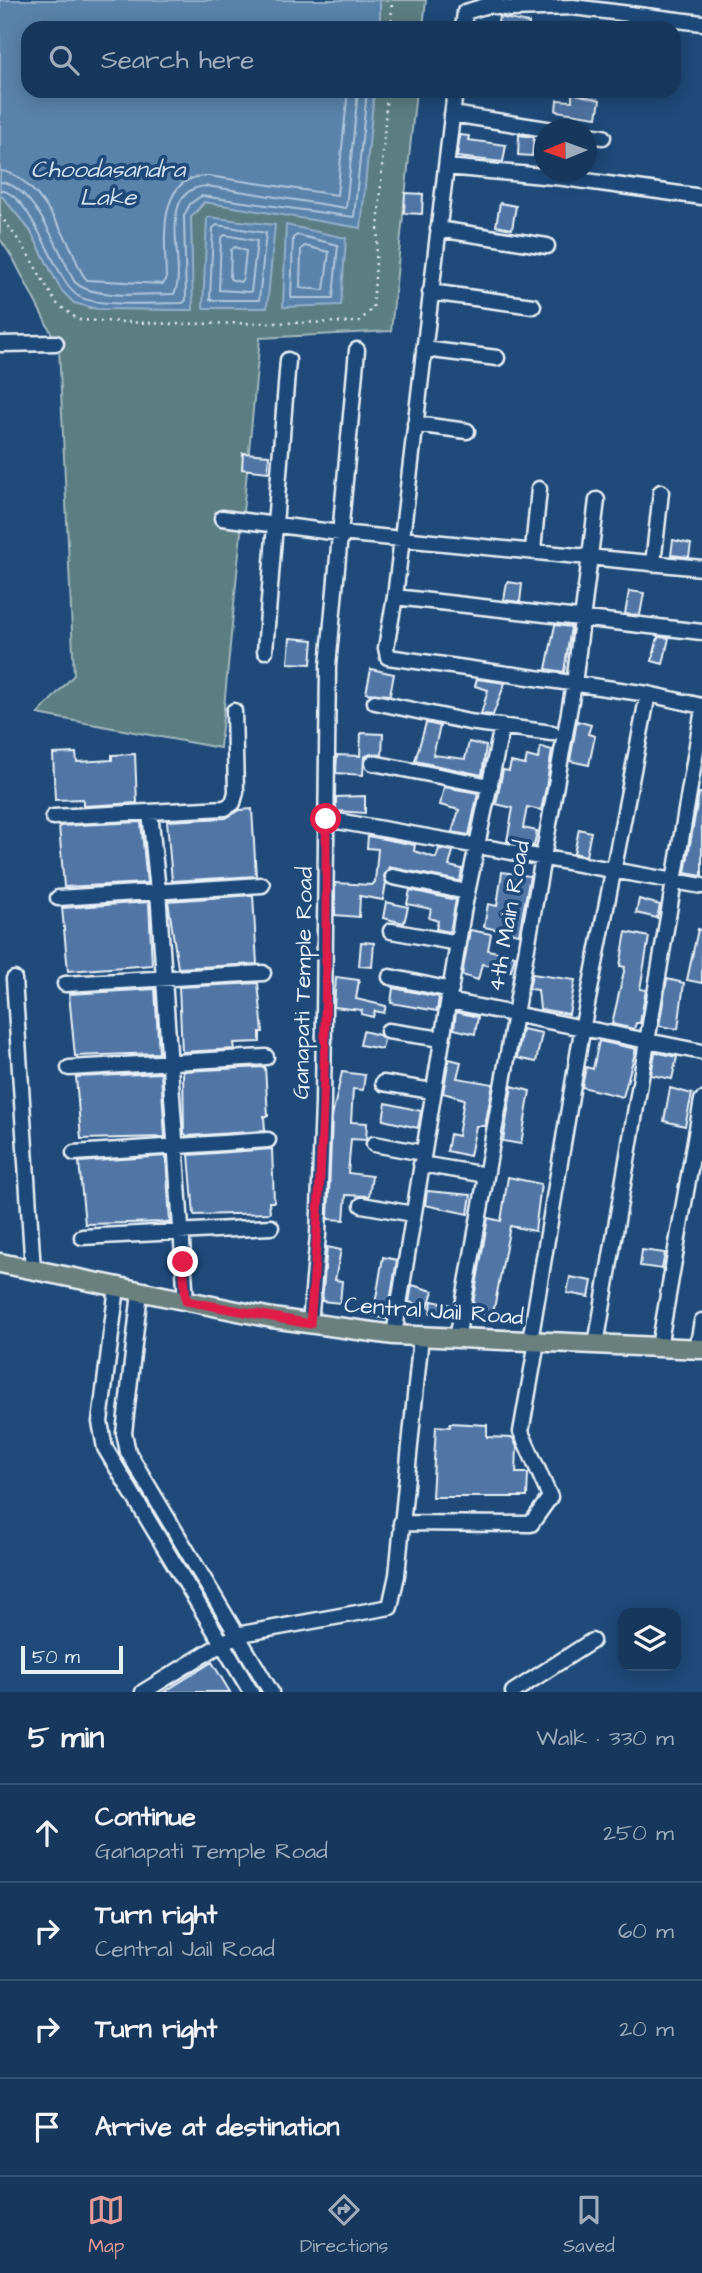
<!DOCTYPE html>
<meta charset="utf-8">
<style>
body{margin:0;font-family:"Architects Daughter",sans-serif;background:#244365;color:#f1f3f6}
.controls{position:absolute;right:21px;bottom:21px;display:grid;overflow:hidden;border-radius:14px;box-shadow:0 4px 18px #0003}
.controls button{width:63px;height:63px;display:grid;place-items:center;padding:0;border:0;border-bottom:2px solid #365272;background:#17385c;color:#f1f3f6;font:35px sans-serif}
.compass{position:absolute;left:534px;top:119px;width:63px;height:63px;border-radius:50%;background:#17385c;box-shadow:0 4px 18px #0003;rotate:269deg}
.scale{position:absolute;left:21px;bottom:18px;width:102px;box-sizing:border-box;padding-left:7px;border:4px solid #e8f1f8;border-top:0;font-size:19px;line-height:24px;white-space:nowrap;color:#e8f1f8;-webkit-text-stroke:5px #1f4a7a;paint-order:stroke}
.stop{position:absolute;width:21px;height:21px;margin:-16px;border:5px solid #e11d48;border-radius:50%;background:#fff}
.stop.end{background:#e11d48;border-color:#fff;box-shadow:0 2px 7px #0008}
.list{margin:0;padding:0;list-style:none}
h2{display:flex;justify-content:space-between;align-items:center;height:91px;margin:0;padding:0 28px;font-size:30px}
h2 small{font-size:23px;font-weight:400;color:#9eacbb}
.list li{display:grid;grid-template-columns:46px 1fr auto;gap:21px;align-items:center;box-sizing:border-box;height:98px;padding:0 28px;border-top:2px solid #365272}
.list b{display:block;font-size:26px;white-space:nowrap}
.list p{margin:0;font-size:23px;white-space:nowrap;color:#9eacbb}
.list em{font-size:23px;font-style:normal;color:#9eacbb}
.icon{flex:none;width:38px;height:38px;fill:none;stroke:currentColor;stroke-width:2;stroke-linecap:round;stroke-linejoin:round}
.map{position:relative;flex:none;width:702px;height:1692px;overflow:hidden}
.search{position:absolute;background:#17385c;box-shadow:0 4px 18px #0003;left:21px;right:21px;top:21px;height:77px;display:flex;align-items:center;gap:18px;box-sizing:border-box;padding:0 24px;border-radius:21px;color:#9eacbb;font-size:26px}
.sheet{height:483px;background:#17385c}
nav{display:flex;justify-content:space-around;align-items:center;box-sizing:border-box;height:98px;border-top:2px solid #365272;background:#17385c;font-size:19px;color:#9eacbb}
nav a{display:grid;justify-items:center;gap:4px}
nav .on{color:#e69b98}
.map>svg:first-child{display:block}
</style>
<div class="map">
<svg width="702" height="1692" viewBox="0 0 702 1692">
<rect width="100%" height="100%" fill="#1f4a7a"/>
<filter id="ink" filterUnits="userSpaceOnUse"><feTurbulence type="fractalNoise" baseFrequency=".0143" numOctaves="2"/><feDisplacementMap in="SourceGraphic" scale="14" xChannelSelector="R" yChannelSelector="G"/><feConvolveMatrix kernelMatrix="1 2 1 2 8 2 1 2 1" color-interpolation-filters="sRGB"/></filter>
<g filter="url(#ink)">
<path fill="#5b7e83" stroke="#a2b8be" stroke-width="2" d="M380 0H426L423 28H380Z
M374 91H416L391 331 260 338 220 748 38 714 74 675 59 348 14 260 0 239V194L30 230 57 282 89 308 192 310 191 217 205 202 360 227Z"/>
<path fill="#5a83ac" stroke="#93afca" stroke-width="2" d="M0 0H380V28H28V91H374L361 228 204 202 191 217 193 310 97 309 74 303 61 290 30 230 0 194Z
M207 217 275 225 267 308H203Z
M286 225 346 238 341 305 283 307Z"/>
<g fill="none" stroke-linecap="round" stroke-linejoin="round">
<path stroke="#afc5da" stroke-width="2" d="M0 171C30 172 60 226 72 250 77 261 79 272 87 280L163 284 166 280C166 246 154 175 208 176L337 195 348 91
M0 182C33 183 61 256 74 281 90 300 150 294 174 294 189 268 152 189 207 186L346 208 358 91
M0 190C34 194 55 285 80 297 97 307 161 303 183 303L186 300 184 216 190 204 201 196 354 217 367 91
M217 225 266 233 259 300H210L213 228Z
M225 235 257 241 251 292 219 290 221 238Z
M297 235 338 245 333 298H291L293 238Z
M305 246 329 252 324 290 300 288 301 249Z
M235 247 246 251 243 279 240 282 230 279 231 250Z"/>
</g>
<path fill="#5175a5" stroke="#e8f1f8" stroke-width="2" d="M499 17 529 23V28H497Z
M572 93 600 100 597 117 556 111 557 100 572 101Z
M460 135 469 136 468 140 506 145 503 162 457 157Z
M519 135 534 137 532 156 518 155Z
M405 193 423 194 422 214 404 213Z
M500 203 516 206 512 229 496 226Z
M243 453 269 455 268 472 242 469Z
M673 540 691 544 689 557 671 555Z
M507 582 522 584 520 602 504 600Z
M629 591 644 593 640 615 625 614Z
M555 625 571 627 564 672 546 669Z
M658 637 669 638 663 664 652 661Z
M290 638 313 640 311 664 288 663Z
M371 669 394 674 390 695 366 693Z
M477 679 505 683 493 715 481 714 488 690 475 686Z
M577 721 591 725 588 734 595 736 589 765 570 761Z
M426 723 440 726 433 755 465 759 469 742 486 746 482 775 415 761Z
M361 733 383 734 382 755 371 754 364 757 363 775 336 773 337 755 360 756Z
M541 747 552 750 546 788 541 810 527 807 523 828 537 831 534 846 507 841 513 808 496 804 503 770 509 771 511 762 525 765 527 756 538 759Z
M76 753 77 762 112 760V755L135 754 137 803 83 806V799L55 800 53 754Z
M444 787 478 793 469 835 452 832 459 810 440 805Z
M699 793H702V876L685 873Z
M365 796V813L336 811V797Z
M252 809 256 876 172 881 167 821 226 818 239 810Z
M141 822 147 883 64 887 59 826Z
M579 829 591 832 586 856 574 853Z
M368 836 415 845 414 851 436 858 439 849 453 851 449 866 462 869 460 881 389 867 384 876 386 883 383 900 360 896 359 917 335 915V883L372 885 375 882 378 849 367 848Z
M502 872 530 876 519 934 484 927 488 904 497 906Z
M410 890 456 900 450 932 436 929 438 921 429 918 431 909 407 904Z
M253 895 257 964 178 968 168 901Z
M639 899 660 905 657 918 636 913Z
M149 902 152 965 68 971 62 908Z
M386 902 408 907 404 923 383 918Z
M698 929 702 930V983L687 980Z
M470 930 491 934 488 950 515 956 511 971 482 964 478 980 462 975Z
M626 932 649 937 640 989 646 990 640 1023H636L634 1029 612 1024 625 967 620 966Z
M361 942 374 943 372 967 359 966Z
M532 974 575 980 569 1014 540 1009 538 990 529 989Z
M336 977 359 980 356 999 386 1006 384 1013 375 1011 373 1017 361 1014 362 1010 334 1007Z
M667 979 684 983 678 1029 659 1026Z
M258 983 263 1032H260V1042L234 1043 235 1049 182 1052 179 987Z
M393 988 439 997 437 1011 391 1003Z
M155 989 159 1053 75 1056 69 994Z
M456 1012 478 1017 475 1034 454 1029Z
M522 1029 542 1033 536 1062 517 1058Z
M363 1031 379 1035 384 1039 382 1049 360 1045Z
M599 1041 636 1049 623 1097 582 1087 586 1067 593 1069Z
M655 1052 677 1057 672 1079 651 1075Z
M449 1059 461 1062 457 1078 493 1084 485 1126H476L470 1156 447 1151 450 1134 458 1136 464 1099 443 1093Z
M265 1067 268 1116H264L265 1131 187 1136 184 1133 183 1071Z
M342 1072 365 1075 363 1090 353 1089 351 1122 367 1123 366 1140 351 1139 348 1173 372 1176 369 1196 346 1195 344 1220 328 1219 332 1117Z
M161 1073 165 1137 81 1139 76 1077Z
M512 1086 530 1091 521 1144 503 1141Z
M670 1088 692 1094 685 1126 664 1121Z
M386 1103 421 1111 418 1128 383 1120Z
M272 1149 274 1202H269L270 1213 194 1215 189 1155Z
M166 1156 170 1222 85 1224 79 1162Z
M508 1177 541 1184 535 1231 510 1226 492 1319 471 1315 488 1218 501 1221Z
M427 1191 471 1195 468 1214 425 1205Z
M327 1247 341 1250 335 1280 342 1281 340 1303 322 1301Z
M642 1250 665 1253 662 1269 640 1266Z
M383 1257 397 1260 387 1319 373 1316Z
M570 1277 592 1281 589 1297 567 1293Z
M412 1285 433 1291 428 1307 409 1302Z
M432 1301 452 1305 450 1316 430 1313Z
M450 1423 487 1425V1437L513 1438 517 1447 516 1473H528L527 1497H432L436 1426 450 1427Z
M212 1662 230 1692H164Z"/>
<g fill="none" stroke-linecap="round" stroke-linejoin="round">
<defs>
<path id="minor" d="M463 28 465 12 489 5 511 9 573 7 702 23
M455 91 395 597 386 648 388 657 648 694 702 706
M452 114 553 130
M586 135 603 137
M447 167 564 178 702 197
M438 229 547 246
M430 292 533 306
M0 344 56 343
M424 349 497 358
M415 424 467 431
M222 518 340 533 702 568
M533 550 539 489
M653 564 661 492
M395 597 702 632
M265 651 288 360
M375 702 469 722 552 733
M373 763 490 786
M150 812 158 891 186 1301
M53 817 225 808 233 803 236 792 234 711
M326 819 702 886
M393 877 467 892
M58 898 262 885
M391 931 458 943
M390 977 451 990
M14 979 33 1270
M65 984 263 973
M449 1001 702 1052
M388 1031 442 1039
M69 1068 266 1057
M383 1083 432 1091
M374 1144 423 1153
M74 1153 268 1140
M421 1164 486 1175
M362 1205 413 1214
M82 1237 271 1227
M117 1287 100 1422 105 1448 251 1692
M140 1292 124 1433 128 1452 271 1692
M310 1323 318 1235 323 1104 328 666 357 350
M394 1335 463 912 502 726
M457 1339 574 684 597 500
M530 1341 583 1025 648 694
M596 1345 702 715
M659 1347 702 1100
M697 1349 702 1321
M401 1523 531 1524 550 1497 521 1432 537 1342
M143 1692 236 1635 390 1607 397 1575 421 1336
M513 1692 592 1641"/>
<path id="major" d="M0 1263 272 1318 394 1335 702 1349"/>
</defs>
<use href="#minor" stroke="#e8f1f8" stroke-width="19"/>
<use href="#major" stroke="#e8f1f8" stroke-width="23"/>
<path stroke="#e8f1f8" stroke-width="2.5" stroke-dasharray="2 5" stroke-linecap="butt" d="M391 28 392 0
M0 215 25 249 56 303 79 320 172 324 359 322 373 308 387 91"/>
<use href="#minor" stroke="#1f4a7a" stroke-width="14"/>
<use href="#major" stroke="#6a807d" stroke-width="18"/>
</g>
</g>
<g fill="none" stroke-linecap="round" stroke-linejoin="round" filter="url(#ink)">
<path stroke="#e11d48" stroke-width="9" d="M183 1262 186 1301 310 1324C325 1156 327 987 326 819"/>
</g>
<g text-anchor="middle" stroke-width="7" stroke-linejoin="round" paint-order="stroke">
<g font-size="23" fill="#e8f1f8" stroke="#1f4a7a">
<text transform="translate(508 916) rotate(-80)" y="8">4th Main Road</text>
<text transform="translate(302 983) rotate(-89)" y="8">Ganapati Temple Road</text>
<text transform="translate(434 1310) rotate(4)" y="8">Central Jail Road</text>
</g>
<g font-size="24" font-style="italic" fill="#d3e0ed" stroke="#1f4a7a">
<text x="108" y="177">Choodasandra<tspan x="108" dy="28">Lake</tspan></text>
</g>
</g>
</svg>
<div class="controls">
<button><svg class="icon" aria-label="layers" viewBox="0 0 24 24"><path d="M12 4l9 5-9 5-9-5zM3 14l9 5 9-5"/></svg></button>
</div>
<svg class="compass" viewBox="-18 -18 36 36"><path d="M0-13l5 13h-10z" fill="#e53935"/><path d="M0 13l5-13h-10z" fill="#9eacbb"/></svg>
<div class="scale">50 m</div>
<div class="stop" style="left:326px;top:819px"></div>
<div class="stop end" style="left:183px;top:1262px"></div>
<div class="search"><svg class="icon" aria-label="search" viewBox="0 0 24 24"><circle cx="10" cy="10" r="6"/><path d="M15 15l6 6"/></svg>Search here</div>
</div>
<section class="sheet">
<h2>5 min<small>Walk · 330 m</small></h2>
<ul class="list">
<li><svg class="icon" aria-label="ahead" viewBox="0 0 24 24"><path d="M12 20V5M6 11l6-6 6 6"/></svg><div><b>Continue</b><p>Ganapati Temple Road</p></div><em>250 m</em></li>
<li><svg class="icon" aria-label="right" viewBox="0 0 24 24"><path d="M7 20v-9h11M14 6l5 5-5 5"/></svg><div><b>Turn right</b><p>Central Jail Road</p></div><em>60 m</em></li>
<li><svg class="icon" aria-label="right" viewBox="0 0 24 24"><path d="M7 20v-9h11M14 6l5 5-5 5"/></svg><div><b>Turn right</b></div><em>20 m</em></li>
<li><svg class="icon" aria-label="arrive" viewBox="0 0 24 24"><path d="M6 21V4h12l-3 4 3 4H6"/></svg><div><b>Arrive at destination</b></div></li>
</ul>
</section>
<nav>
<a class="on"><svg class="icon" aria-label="map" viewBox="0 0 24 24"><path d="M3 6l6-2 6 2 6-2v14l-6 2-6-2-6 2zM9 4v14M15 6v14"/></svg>Map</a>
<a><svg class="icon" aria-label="directions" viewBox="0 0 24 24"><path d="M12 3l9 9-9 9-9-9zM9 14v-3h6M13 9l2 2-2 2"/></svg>Directions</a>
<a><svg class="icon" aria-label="saved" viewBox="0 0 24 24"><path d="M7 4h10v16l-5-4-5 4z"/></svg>Saved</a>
</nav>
